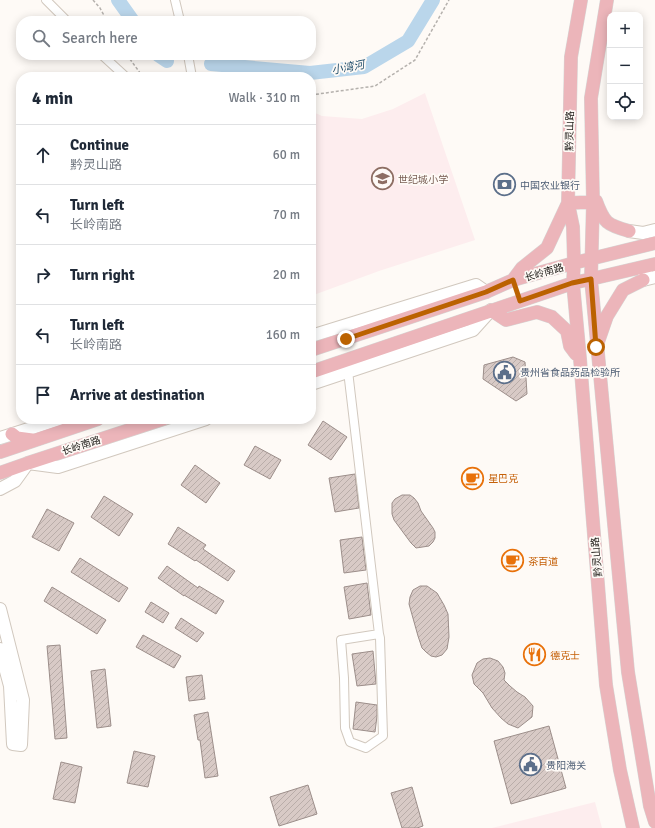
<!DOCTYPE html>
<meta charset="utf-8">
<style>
body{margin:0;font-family:Signika,"Noto Sans SC",sans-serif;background:#f2f2f3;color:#1f2937}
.controls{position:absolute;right:12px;top:12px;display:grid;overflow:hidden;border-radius:8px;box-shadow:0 2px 10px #0003}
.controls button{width:36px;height:36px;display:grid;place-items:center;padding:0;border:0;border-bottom:1px solid #e0e1e3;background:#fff;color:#1f2937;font:20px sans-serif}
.stop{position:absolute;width:12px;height:12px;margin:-9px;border:3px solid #bb6200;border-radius:50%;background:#fff}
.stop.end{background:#bb6200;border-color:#fff;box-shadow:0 1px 4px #0008}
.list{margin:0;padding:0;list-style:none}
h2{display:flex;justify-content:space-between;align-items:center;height:52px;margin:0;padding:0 16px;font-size:17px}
h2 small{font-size:13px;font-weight:400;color:#747a83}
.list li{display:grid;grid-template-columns:26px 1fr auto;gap:12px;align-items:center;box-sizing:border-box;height:60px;padding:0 16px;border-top:1px solid #e0e1e3}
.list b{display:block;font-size:15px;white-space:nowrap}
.list p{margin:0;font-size:13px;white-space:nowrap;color:#747a83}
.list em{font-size:13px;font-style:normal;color:#747a83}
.icon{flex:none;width:22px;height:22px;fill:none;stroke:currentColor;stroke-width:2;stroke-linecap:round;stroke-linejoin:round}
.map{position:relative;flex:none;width:655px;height:828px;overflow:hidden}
.search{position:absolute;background:#fff;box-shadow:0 2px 10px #0003;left:16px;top:16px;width:300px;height:44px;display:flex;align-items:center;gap:10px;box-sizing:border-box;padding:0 14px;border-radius:16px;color:#747a83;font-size:15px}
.panel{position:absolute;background:#fff;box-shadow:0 2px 10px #0003;left:16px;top:72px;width:300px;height:352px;border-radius:16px}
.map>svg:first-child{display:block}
</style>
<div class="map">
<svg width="655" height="828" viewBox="0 0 655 828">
<defs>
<pattern id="building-hatch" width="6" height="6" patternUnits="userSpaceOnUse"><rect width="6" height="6" fill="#d8cac6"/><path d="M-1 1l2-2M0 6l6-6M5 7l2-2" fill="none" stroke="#b9ada9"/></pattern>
</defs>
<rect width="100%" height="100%" fill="#fefaf6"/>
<path fill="#fdedee" d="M425 93 475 240 379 271 311 296V111L322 116 362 119 393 109Z
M595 802 602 828H492Z"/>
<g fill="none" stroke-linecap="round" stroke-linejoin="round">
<path stroke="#bad6eb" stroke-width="14" d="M118 0 133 21
M158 55 167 61
M211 64 310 73 364 67 408 41 433 0"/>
</g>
<path fill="url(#building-hatch)" stroke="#9c8e8a" d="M513 357 525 362 527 394 516 401 483 379 484 365Z
M323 421 347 437 331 460 308 445Z
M255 446 281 460 270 479 244 465Z
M195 465 220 483 206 503 181 485Z
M355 474 359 508 335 512 329 478Z
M402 495H410L414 498 418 503 421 511 433 528 435 532V538L433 542 429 546 416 548 411 543 394 520 392 514V503L395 499Z
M104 496 133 514 119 536 91 517Z
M47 509 74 523 59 551 32 537Z
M178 527 206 545 203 549 235 571 228 581 196 560 195 561 168 544Z
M362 537 366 570 344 573 340 540Z
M80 558 128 588 119 602 71 572Z
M167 566 198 588 199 586 224 601 216 614 184 595V596L158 578Z
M367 583 371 615 349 619 344 587Z
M420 586H427L437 593 444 605 448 614 449 637 447 649 442 655 436 657 431 656 426 652 422 648 418 636 409 604 410 597 413 590Z
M52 587 106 620 97 634 44 601Z
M151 602 169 613 163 623 145 612Z
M181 618 204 633 197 642 175 628Z
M143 635 181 656 174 668 136 647Z
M60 645 67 738 55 739 47 646Z
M373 651 376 684 357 686 352 654Z
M490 658 498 661 503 667 505 673 504 680 510 686 517 692 525 697 533 706 532 717 518 728 508 724 501 718 492 708 483 693 474 684 472 675 477 663 483 659Z
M105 669 111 726 97 728 91 671Z
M202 675 205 699 189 701 186 677Z
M356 702 377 705V716L375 732 353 729Z
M208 712 218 776 205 778 200 740H198L194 715Z
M549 726 566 788 511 804 494 741Z
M134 751 155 756 148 787 127 783Z
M61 762 82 767 75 803 53 799Z
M308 785 317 814 279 826 270 797Z
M412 787 423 826 417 828H402L391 793Z"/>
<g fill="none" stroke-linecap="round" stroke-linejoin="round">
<defs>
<path id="street" d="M46 0 67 21
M175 0 180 21
M102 55 126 77
M188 55 192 77
M348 371 379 634 380 638 383 736 366 748 350 742 345 728 344 678 341 640 379 634"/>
<path id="secondary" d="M629 231 643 233 655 230
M646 270 643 280 655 277
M311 336 476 285 486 292
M311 384 473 330 491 310
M0 438 60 419
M0 489 15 481 28 463 58 467 206 419
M0 609 23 700 21 745 13 744 10 686 0 649"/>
<path id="primary" d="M607 0 591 98 593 202 591 279 573 283 574 263 655 243
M596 201C604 223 607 225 629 231
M568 203 593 202
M655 264 591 279 628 672 650 806 655 822
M513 280 522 268 547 248 568 203
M491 310 506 320 537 312 552 317 567 331 570 346 576 354
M598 342 607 316 623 290 643 280
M311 350 486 292 513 280 574 263 573 227 568 203 571 57 581 0
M311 372 573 283 580 359 606 685 620 770 633 828
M12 434 17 438 32 440
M0 452 98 419
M0 473 28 463 163 419"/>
</defs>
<use href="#street" stroke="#d1c8be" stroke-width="10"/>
<use href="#secondary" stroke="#d1c8be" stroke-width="14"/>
<use href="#primary" stroke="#d6d6d5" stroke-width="14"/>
<path stroke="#b5b1ad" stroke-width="1.5" stroke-dasharray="3 2" stroke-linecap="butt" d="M93 0 100 8 107 21
M127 55 143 77
M311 95 375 86 415 60 449 0"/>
<use href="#street" stroke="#fff" stroke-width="8"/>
<use href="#secondary" stroke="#fff" stroke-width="12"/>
<use href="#primary" stroke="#ecb5ba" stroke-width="13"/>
</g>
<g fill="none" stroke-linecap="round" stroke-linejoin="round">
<path stroke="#bb6200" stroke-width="5" d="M346 339 486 292 513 280 520 301 572 283 591 279 596 347"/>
</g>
<defs>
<symbol id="school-ring" viewBox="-11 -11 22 22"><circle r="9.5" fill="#fefaf6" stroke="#8d6e63" stroke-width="1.5"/><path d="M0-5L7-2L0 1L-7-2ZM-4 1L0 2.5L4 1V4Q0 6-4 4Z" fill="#8d6e63"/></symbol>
<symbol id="bank-ring" viewBox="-11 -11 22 22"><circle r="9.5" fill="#fefaf6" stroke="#5c6f8a" stroke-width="1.5"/><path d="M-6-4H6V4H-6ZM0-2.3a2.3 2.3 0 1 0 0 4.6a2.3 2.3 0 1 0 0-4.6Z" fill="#5c6f8a"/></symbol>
<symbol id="civic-ring" viewBox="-11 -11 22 22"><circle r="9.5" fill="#fefaf6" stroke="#5c6f8a" stroke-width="1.5"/><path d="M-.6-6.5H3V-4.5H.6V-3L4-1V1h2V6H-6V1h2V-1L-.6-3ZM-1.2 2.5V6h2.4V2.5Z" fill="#5c6f8a"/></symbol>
<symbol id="cafe-ring" viewBox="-11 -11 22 22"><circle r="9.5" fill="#fefaf6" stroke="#e8710a" stroke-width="1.5"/><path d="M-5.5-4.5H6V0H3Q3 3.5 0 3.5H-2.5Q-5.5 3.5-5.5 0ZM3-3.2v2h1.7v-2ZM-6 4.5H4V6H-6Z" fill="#e8710a"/></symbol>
<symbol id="restaurant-ring" viewBox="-11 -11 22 22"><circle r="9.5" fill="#fefaf6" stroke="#e8710a" stroke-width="1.5"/><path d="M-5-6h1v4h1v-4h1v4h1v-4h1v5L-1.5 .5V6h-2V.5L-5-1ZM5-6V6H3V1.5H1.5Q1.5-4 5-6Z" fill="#e8710a"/></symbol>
</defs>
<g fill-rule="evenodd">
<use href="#school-ring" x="370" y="166" width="25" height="25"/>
<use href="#bank-ring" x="492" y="172" width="25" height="25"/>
<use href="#civic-ring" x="492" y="360" width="25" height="25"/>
<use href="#cafe-ring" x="460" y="466" width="25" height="25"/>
<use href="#cafe-ring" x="500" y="548" width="25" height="25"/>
<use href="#restaurant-ring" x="522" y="642" width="25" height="25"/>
<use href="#civic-ring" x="518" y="752" width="25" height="25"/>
</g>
<g text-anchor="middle" stroke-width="3.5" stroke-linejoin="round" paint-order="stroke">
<g font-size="10" fill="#1e1b17" stroke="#fefaf6">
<text transform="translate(569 131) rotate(-89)" y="4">黔灵山路</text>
<text transform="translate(544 272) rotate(-16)" y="4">长岭南路</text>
<text transform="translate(81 445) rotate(-18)" y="4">长岭南路</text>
<text transform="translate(596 557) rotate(-95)" y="4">黔灵山路</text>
</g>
<g font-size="10" fill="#785e54" stroke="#fefaf6" text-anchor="start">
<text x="398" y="183">世纪城小学</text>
</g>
<g font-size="10" fill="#4e5e75" stroke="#fefaf6" text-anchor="start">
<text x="520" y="189">中国农业银行</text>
<text x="520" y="376">贵州省食品药品检验所</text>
<text x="546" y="769">贵阳海关</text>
</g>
<g font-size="10" fill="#c56008" stroke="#fefaf6" text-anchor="start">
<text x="488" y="482">星巴克</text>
<text x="528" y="565">茶百道</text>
<text x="550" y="659">德克士</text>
</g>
<g font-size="11" font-style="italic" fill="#1e4c6a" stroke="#fefaf6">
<text transform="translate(348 67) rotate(-11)" y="4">小湾河</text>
</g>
</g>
</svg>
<div class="controls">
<button>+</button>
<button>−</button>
<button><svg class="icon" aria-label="locate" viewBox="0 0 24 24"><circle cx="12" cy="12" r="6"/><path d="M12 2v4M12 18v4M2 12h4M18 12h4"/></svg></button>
</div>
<div class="stop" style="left:596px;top:347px"></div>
<div class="stop end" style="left:346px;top:339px"></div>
<div class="search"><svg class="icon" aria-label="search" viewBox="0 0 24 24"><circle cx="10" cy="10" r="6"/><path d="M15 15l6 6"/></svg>Search here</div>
<section class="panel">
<h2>4 min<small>Walk · 310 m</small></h2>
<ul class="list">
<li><svg class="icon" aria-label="ahead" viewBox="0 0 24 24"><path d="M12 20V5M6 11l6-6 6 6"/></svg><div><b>Continue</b><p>黔灵山路</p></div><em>60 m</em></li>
<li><svg class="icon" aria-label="left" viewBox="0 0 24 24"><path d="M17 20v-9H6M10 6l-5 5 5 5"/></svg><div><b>Turn left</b><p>长岭南路</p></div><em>70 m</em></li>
<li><svg class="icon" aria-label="right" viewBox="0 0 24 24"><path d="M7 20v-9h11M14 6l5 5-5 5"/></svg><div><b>Turn right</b></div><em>20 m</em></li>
<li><svg class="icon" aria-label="left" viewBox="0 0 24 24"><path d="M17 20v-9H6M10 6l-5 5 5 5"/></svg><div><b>Turn left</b><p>长岭南路</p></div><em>160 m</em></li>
<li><svg class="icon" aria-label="arrive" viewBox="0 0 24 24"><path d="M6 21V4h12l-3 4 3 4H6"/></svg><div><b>Arrive at destination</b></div></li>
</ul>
</section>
</div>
